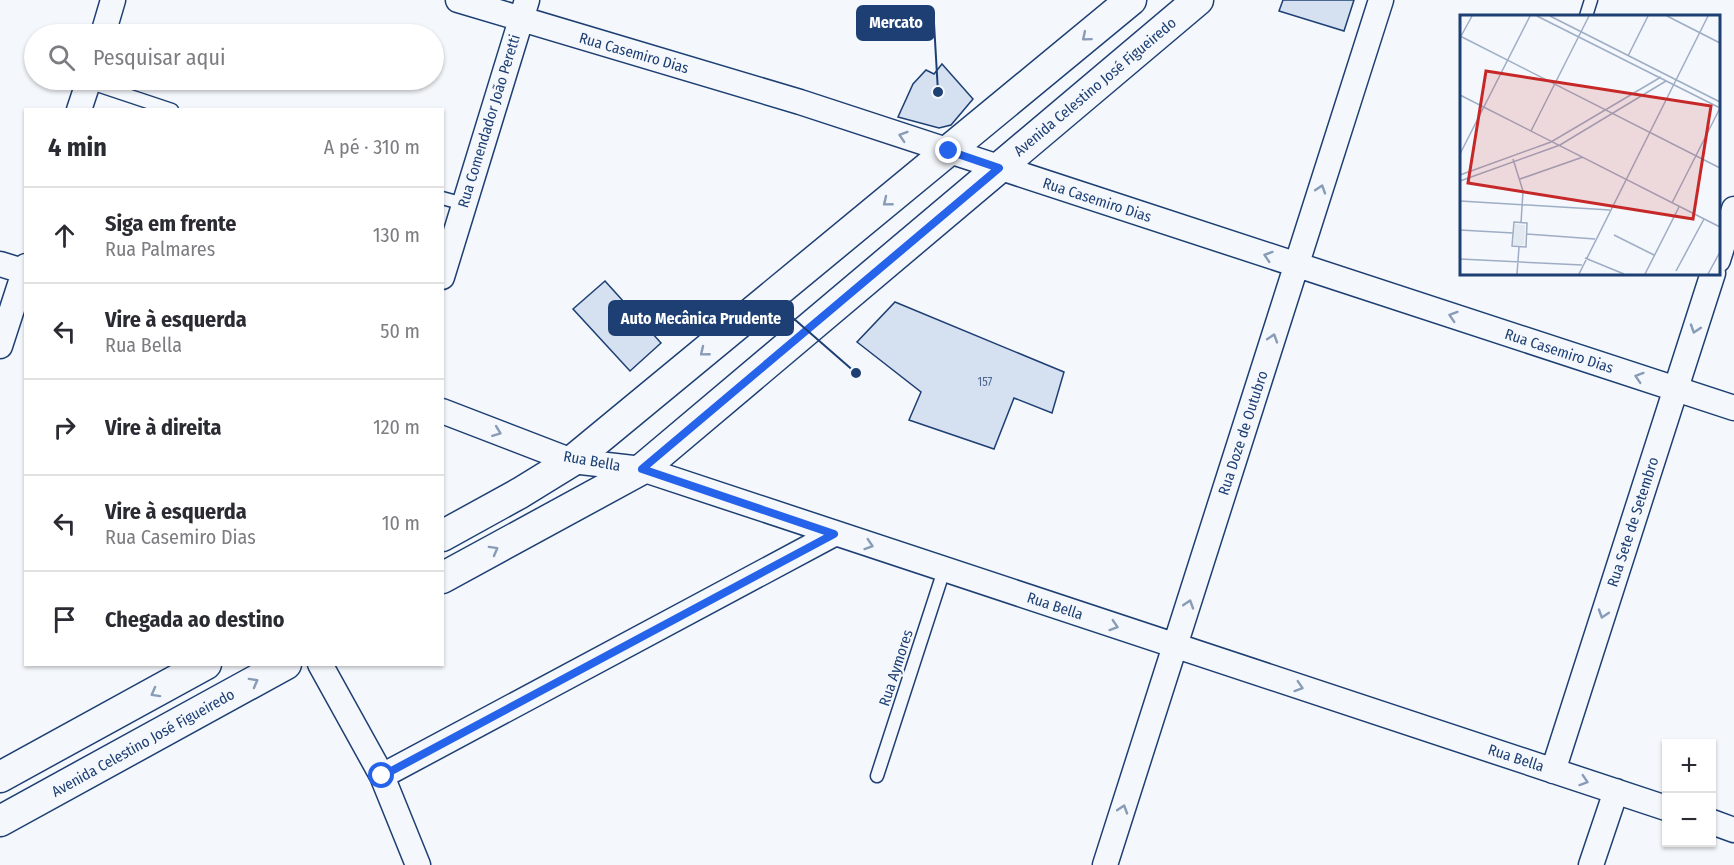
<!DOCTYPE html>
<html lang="pt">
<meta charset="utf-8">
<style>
body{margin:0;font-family:"Fira Sans Condensed",sans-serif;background:#f7f7f7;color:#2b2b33}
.controls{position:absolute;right:18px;bottom:18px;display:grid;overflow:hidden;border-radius:0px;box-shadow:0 2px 4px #0004}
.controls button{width:54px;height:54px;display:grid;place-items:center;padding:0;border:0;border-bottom:2px solid #e1e1e2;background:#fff;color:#2b2b33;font:30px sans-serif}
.stop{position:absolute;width:18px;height:18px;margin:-14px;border:4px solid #2563eb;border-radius:50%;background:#fff}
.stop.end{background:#2563eb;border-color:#fff;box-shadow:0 2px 6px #0008}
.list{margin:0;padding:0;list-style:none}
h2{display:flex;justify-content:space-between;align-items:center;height:78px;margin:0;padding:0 24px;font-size:26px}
h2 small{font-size:20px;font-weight:400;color:#7c7c81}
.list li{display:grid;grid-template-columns:39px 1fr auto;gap:18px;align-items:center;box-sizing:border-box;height:96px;padding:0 24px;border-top:2px solid #e1e1e2}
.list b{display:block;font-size:22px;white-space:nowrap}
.list p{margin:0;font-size:20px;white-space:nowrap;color:#7c7c81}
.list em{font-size:20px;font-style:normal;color:#7c7c81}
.icon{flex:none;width:33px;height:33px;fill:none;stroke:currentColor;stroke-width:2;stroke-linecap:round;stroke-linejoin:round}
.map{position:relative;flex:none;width:1734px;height:865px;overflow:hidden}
.search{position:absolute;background:#fff;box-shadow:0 2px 4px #0004;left:24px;top:24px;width:420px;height:66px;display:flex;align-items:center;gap:15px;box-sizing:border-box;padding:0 21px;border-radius:33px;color:#7c7c81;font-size:22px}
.panel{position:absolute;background:#fff;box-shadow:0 2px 4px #0004;left:24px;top:108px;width:420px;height:558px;border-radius:0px}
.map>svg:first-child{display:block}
</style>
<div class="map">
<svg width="1734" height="865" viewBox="0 0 1734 865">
<rect width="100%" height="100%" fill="#f4f7fb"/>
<path fill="#d5e0f0" stroke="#1d3f73" stroke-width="1.5" d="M1283 0H1354L1344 31 1279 11Z
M942 64 973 99 951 125 939 128 898 117 913 84 926 70 934 74Z
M605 281 661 343 630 371 573 309Z
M895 302 1064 372 1052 413 1014 398 994 449 909 420 921 392 857 342Z"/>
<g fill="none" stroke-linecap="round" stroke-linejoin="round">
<defs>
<path id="service" d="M1586 16 1591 0
M88 82 172 110
M442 198 464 204
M877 776 944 570"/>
<path id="minor" d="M458 0 800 102 1734 408
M103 34 113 0
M79 110 89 80
M1718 260 1734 209
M0 264 26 272
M442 277 527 0
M0 346 26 266
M442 411 572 461 642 469 1666 808
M320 664 382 776 418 865
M1553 771 1713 273
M382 776 834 534
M1712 822 1734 830
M1105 865 1381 0
M1591 865 1616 791"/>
<path id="tertiary" d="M442 536 520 493 572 461 1131 0
M442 578 642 469 1198 0
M0 777 206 664
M0 821 286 664"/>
</defs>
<use href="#service" stroke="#1d3f73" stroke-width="15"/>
<use href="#minor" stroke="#1d3f73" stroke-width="27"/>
<use href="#tertiary" stroke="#1d3f73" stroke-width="33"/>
<use href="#service" stroke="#f4f7fb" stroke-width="12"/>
<use href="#minor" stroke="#f4f7fb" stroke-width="24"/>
<use href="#tertiary" stroke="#f4f7fb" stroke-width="30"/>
</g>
<defs><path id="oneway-chevron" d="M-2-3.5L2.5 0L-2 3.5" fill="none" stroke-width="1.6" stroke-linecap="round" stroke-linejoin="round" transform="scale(1.5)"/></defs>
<g stroke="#889bb7">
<use href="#oneway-chevron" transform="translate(1086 37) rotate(140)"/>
<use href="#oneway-chevron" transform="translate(903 136) rotate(-162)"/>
<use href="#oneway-chevron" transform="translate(1321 189) rotate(-72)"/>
<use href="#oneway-chevron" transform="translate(887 202) rotate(141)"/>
<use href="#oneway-chevron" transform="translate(1268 256) rotate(-162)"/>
<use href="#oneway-chevron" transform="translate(1453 316) rotate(-162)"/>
<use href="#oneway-chevron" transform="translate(1695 329) rotate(108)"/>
<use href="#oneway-chevron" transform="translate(1273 338) rotate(-72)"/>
<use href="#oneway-chevron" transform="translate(704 352) rotate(141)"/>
<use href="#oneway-chevron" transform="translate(1639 377) rotate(-162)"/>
<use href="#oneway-chevron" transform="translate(497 432) rotate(21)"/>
<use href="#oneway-chevron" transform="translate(869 545) rotate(18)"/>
<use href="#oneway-chevron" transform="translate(494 550) rotate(-29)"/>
<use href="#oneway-chevron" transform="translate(1189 604) rotate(-72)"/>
<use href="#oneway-chevron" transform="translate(1603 614) rotate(108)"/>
<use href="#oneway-chevron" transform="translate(1114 626) rotate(18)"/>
<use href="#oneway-chevron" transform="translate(254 682) rotate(-29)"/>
<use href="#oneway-chevron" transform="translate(1299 687) rotate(18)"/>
<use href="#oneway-chevron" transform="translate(155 693) rotate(151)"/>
<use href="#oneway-chevron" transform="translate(1584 781) rotate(18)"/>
<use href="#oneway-chevron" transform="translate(1123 809) rotate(-72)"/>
</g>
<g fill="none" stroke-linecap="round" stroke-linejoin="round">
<path stroke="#2563eb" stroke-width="8" d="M382 776 834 534 642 469 999 168 949 151"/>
</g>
<g text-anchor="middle" stroke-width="4.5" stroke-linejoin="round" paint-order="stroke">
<g font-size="12" fill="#4b6792">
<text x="985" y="386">157</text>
</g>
<g font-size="15" fill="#1d3f73" stroke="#f4f7fb">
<text transform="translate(634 53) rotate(16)" y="5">Rua Casemiro Dias</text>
<text transform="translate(1095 87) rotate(-40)" y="5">Avenida Celestino José Figueiredo</text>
<text transform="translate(489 121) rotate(-73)" y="5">Rua Comendador João Peretti</text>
<text transform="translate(1097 200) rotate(18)" y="5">Rua Casemiro Dias</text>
<text transform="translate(1559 351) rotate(18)" y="5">Rua Casemiro Dias</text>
<text transform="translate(1243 433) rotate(-72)" y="5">Rua Doze de Outubro</text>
<text transform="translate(592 461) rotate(10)" y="5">Rua Bella</text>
<text transform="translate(1633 522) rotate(-72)" y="5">Rua Sete de Setembro</text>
<text transform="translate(1055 606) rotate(18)" y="5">Rua Bella</text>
<text transform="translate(896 668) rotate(-72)" y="5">Rua Aymores</text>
<text transform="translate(143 743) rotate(-29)" y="5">Avenida Celestino José Figueiredo</text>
<text transform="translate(1516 758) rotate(18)" y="5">Rua Bella</text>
</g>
</g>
<g transform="translate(1460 15)">
<rect width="260" height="260" fill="#f4f7fb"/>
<path d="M55 209 65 210 64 230H53Z" fill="#e3e9f0"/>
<path fill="none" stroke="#9eadc5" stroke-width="1.5" d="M77 1 260 93M90 1 260 87M207 1 260 28M0 21 260 153M0 23 12 1M168 41 188 1M0 80 260 212M71 116 129 1M0 139 70 1M53 144 63 176 61 208M0 160 91 127 201 62M60 164 123 142M0 166 100 130 206 66M0 186 150 195M212 188 260 93M54 207 67 208 66 232 52 231ZM0 215 53 218M67 219 135 224M154 220 194 240M125 243 164 259M0 244 122 250M216 256 244 204M57 259 59 232M119 259 248 1M185 259 219 192M248 259 260 237"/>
<path fill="#c62828" fill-opacity="0.15" stroke="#c62828" stroke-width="3" d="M26 56 251 91 233 204 8 168Z"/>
<rect width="260" height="260" fill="none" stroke="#1d3f73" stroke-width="3"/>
</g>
<path fill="none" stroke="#1d3f73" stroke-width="2" d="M938 92L934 23M856 373L793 318"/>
<g fill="#1d3f73" stroke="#f4f7fb" stroke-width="2">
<circle cx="938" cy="92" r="6"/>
<circle cx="856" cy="373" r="6"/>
</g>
<g fill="#1d3f73" stroke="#1d3f73" stroke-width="2">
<rect x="857" y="6" width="77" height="34" rx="6"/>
<rect x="609" y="301" width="184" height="34" rx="6"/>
</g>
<g font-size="16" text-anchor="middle" font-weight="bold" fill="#fff">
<text x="896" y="28">Mercato</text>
<text x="701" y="324">Auto Mecânica Prudente</text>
</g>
</svg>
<div class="controls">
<button>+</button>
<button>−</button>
</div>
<div class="stop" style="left:382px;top:776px"></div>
<div class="stop end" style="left:949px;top:151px"></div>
<div class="search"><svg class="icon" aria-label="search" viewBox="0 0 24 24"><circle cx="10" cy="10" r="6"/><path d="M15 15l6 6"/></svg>Pesquisar aqui</div>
<section class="panel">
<h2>4 min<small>A pé · 310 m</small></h2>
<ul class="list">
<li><svg class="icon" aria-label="ahead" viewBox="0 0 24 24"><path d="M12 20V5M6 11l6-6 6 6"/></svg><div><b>Siga em frente</b><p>Rua Palmares</p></div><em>130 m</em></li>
<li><svg class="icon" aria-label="left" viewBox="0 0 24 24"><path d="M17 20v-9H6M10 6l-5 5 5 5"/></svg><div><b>Vire à esquerda</b><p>Rua Bella</p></div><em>50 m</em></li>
<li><svg class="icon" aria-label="right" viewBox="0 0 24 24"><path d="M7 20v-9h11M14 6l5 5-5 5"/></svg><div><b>Vire à direita</b></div><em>120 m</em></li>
<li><svg class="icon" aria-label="left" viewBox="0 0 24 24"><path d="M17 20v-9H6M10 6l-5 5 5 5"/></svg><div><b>Vire à esquerda</b><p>Rua Casemiro Dias</p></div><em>10 m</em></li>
<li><svg class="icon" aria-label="arrive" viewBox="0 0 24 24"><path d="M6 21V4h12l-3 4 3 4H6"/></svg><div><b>Chegada ao destino</b></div></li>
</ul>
</section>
</div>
